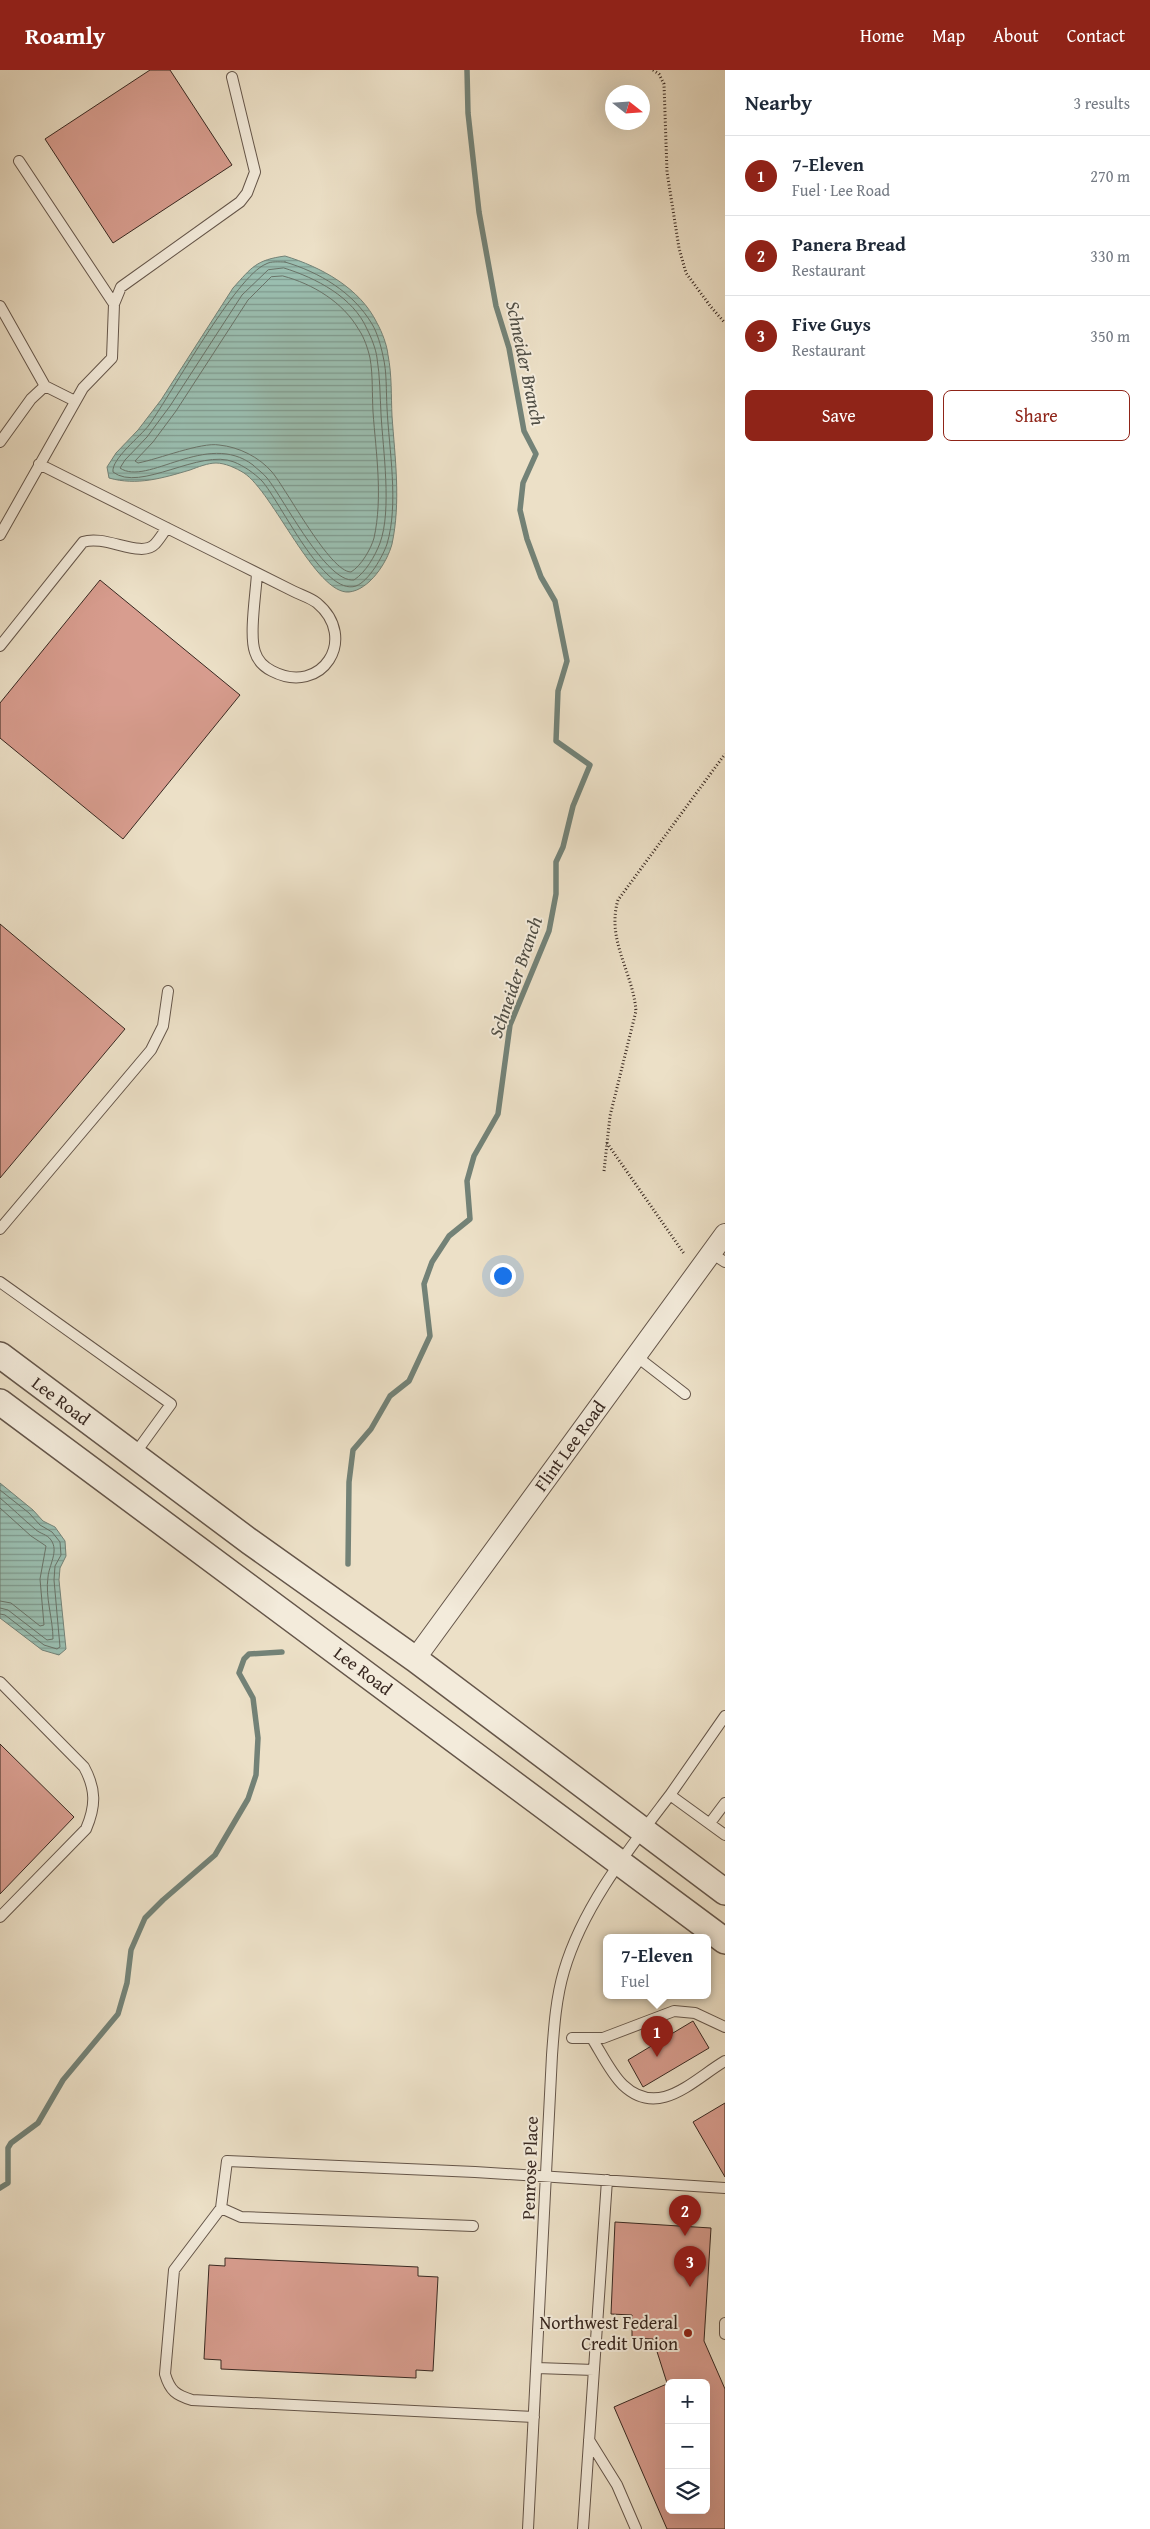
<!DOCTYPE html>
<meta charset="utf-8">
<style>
body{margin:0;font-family:"Gentium Book Plus",serif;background:#f2f2f3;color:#1f2937}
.controls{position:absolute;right:15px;bottom:15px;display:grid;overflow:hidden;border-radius:8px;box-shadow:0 5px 20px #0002}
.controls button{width:45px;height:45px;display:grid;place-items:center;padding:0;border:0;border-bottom:1px solid #e0e1e3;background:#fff;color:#1f2937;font:25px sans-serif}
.compass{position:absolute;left:605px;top:15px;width:45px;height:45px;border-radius:50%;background:#fff;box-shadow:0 5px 20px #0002;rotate:107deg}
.you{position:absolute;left:502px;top:1205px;width:18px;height:18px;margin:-12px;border:4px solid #fff;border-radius:50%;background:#1a73e8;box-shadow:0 0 0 8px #1a73e833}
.badge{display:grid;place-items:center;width:32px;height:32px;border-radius:50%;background:#8f2418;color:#fff;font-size:16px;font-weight:700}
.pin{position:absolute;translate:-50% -41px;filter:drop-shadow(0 1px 2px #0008)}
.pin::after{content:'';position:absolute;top:26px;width:18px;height:15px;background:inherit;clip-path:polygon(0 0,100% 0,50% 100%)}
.popup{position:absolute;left:603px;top:1864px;width:108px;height:65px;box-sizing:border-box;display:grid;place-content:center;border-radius:8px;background:#fff;filter:drop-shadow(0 1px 4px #0005);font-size:16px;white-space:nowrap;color:#747a83}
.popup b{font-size:19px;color:#1f2937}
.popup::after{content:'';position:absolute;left:50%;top:100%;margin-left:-10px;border:10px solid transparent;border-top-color:#fff}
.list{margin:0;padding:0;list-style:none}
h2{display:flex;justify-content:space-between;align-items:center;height:65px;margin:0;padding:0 20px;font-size:21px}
h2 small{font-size:16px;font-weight:400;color:#747a83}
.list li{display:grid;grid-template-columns:32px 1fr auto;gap:15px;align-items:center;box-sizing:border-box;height:80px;padding:0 20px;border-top:1px solid #e0e1e3}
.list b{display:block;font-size:19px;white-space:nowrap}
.list p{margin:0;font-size:16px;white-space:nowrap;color:#747a83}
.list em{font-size:16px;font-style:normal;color:#747a83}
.actions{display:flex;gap:10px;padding:15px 20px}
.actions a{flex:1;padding:11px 0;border:1px solid #8f2418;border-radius:8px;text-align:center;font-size:18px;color:#8f2418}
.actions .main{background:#8f2418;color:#fff}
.icon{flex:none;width:28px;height:28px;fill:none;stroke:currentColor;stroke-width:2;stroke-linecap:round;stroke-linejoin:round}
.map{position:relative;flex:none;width:725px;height:2459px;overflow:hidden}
header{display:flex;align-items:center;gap:30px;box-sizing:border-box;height:70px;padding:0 25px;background:#8f2418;color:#fff}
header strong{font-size:24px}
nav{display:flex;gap:28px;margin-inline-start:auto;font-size:18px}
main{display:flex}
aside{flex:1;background:#fff}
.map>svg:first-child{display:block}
</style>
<header>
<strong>Roamly</strong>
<nav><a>Home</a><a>Map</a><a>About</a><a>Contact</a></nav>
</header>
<main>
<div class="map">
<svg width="725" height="2459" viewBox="0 0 725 2459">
<defs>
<pattern id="water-rules" width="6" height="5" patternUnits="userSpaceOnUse" patternTransform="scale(1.25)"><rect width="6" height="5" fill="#9abeb0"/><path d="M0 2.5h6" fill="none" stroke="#7f9a8f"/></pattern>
</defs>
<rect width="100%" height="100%" fill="#ece0c7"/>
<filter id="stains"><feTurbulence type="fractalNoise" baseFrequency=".004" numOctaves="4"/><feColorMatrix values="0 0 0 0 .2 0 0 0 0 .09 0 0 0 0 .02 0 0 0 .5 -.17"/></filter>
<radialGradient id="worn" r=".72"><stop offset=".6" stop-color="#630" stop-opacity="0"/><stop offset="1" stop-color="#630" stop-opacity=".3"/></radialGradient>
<path fill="url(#water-rules)" stroke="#738277" d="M285 186C321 197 360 218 377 253 382 262 387 275 388 285 392 305 391 326 392 346 395 388 401 432 392 474 387 493 369 520 349 522 316 525 273 422 244 403 236 398 225 393 216 393 208 393 198 397 190 400 163 408 137 416 109 408L107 397 116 383 138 360 161 330 233 218C252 197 256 190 285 186Z
M0 1413 33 1440 43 1451 55 1457 65 1471 66 1486 60 1498 59 1510 66 1579 59 1585 42 1580 0 1548Z"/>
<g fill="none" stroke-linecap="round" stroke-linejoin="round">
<path stroke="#697368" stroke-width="1" d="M285 192C319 202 353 222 372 254 377 262 381 276 383 286 387 302 386 321 387 338 389 379 399 434 387 474 383 486 369 511 356 516 324 527 280 431 262 411 254 403 244 396 234 392 200 378 140 423 113 402 111 389 141 366 149 355 172 323 236 206 266 194 271 191 279 192 285 192Z
M284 198C316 208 353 227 367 259 371 267 376 279 377 288 380 306 380 326 381 344 383 380 392 440 380 473 375 486 366 502 354 510 326 513 284 429 267 408 263 403 257 399 253 395 207 360 147 417 120 398L125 390 147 367 170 336 242 225 268 200Z
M283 206C313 214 343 232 359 260 364 267 368 279 370 288 373 305 372 324 373 342 376 383 383 427 374 468 371 479 361 496 351 502 330 502 287 420 272 402 259 387 239 377 219 375 201 372 159 389 138 393L135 391 153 372 176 341 248 230 271 207Z
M0 1420 29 1443 40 1455 52 1462 60 1472 61 1485 55 1496 54 1510 60 1577 57 1579 44 1575 5 1545 0 1544
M0 1428C12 1438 23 1449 35 1459 40 1464 47 1464 51 1470 59 1481 49 1495 48 1507 45 1527 53 1549 53 1569L47 1570 8 1540 0 1538
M0 1438 31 1466 46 1476 40 1509 44 1555 40 1556 11 1533 0 1531"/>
<path stroke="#738277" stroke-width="5.5" d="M348 1494 349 1412 353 1380 371 1359 390 1326 409 1311 430 1266 424 1214 432 1192 449 1166 470 1149 467 1111 474 1086 498 1044 510 955 549 861 556 824V792L563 777 573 736 590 695 556 671 558 621 567 591 555 531 541 507 527 469 520 440 523 413 536 384 524 361 509 278 496 236 479 142 468 43 467 0
M0 2118 8 2113V2078L11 2073 38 2053 63 2010 118 1944 127 1913 131 1880 145 1848 163 1830 215 1785 248 1729 256 1705 258 1668 253 1628 239 1603 244 1589 249 1584 282 1582"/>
</g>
<path fill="#d89d8f" stroke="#382821" d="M150 0H170L232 95 113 173 45 69Z
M100 510 240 625 123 769 0 668V633Z
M0 854 125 959 0 1108Z
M0 1674 74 1747 0 1824Z
M693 1951 709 1978 643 2017 628 1990Z
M725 2033V2107L693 2052Z
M615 2152 711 2158 704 2271 725 2319V2459H667L614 2337 669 2313V2440H706V2313H667L653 2269 632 2268V2245L611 2244Z
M225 2188 418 2197V2206L438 2207 433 2301 416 2300V2308L221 2299V2290L204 2289 209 2195 225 2196Z"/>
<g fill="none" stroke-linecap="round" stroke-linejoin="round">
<defs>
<path id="service" d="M114 234 121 217 240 132 247 123 255 102 232 7
M0 236 45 316 75 331
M0 372 31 329 45 316
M39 394C106 427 172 461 239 494 257 503 275 512 293 521 301 525 311 528 317 533 359 568 322 627 272 601 264 597 258 592 255 582 249 565 256 523 257 503
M0 465 83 318 112 288 114 234 19 91
M0 576 83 472C105 464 141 489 155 474 159 470 163 463 167 458
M0 1159 151 980 163 956 168 921
M711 1183 725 1192
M0 1212 171 1334 134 1385
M636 1286 685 1324
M0 1612 84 1697C96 1719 96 1736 86 1759L0 1847
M670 1725 725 1646
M710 1753 725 1733
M572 1968H603L674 1941 695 1943 725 1957
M593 1970C601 1983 612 2005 623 2015 659 2049 693 2010 725 1991
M221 2138 241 2147 473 2156
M725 2253V2264
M537 2298 594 2300
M534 2347 192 2330C176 2325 170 2321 165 2304L174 2200 221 2138 227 2091 475 2102 725 2118
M589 2370 617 2415 636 2459
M528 2459 552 1985C554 1957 556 1928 564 1901 583 1836 629 1779 670 1725L725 1765
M583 2459 607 2110"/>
<path id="minor" d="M415 1589 725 1164"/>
<path id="tertiary" d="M0 1285 249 1471 415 1589 725 1822
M0 1332 725 1871"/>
</defs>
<use href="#service" stroke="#65564a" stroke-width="12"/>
<use href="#minor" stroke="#65564a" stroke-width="22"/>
<use href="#tertiary" stroke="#65564a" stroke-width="28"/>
<path stroke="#382821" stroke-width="3" stroke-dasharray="1 2.5" stroke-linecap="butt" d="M653 0 659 4 664 14 667 102 679 178 686 203 711 237 725 253
M607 1073 685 1185
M604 1101 610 1046 636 941C633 902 606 870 618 830L725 684"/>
<use href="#service" stroke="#f3ebdb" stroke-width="10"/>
<use href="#minor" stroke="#f3ebdb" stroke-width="20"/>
<use href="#tertiary" stroke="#f3ebdb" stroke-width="25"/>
</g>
<circle fill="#8f2418" stroke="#f3ebdb" stroke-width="2" cx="688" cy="2263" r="5"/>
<g text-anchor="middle" stroke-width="4" stroke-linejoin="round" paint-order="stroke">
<g font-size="18" fill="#382821" stroke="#f3ebdb">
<text transform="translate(61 1331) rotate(37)" y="6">Lee Road</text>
<text transform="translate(570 1376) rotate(-54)" y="6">Flint Lee Road</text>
<text transform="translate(363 1601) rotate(37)" y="6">Lee Road</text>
<text transform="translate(530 2098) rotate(-88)" y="6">Penrose Place</text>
</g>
<g font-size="18" fill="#382821" stroke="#f3ebdb" text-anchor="end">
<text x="678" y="2259">Northwest Federal<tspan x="678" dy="21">Credit Union</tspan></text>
</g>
<g font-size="19" font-style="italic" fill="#504e45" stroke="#f3ebdb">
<text transform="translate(526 293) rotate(78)" y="7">Schneider Branch</text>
<text transform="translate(515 907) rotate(-71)" y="7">Schneider Branch</text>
</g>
</g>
<rect width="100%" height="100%" filter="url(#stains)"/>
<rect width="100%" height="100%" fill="url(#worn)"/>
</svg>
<div class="controls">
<button>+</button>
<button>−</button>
<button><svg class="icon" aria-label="layers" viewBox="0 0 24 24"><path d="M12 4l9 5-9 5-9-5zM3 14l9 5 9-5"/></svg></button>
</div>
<svg class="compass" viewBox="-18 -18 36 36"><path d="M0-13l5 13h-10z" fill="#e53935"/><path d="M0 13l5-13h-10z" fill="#747a83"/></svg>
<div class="you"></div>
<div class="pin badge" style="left:657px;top:1987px">1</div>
<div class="popup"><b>7-Eleven</b>Fuel</div>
<div class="pin badge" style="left:685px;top:2166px">2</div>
<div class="pin badge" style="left:690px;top:2217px">3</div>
</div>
<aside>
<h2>Nearby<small>3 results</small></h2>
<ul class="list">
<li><span class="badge">1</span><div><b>7-Eleven</b><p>Fuel · Lee Road</p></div><em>270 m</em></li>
<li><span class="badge">2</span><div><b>Panera Bread</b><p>Restaurant</p></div><em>330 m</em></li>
<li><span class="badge">3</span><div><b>Five Guys</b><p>Restaurant</p></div><em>350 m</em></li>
</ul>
<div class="actions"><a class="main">Save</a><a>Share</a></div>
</aside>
</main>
